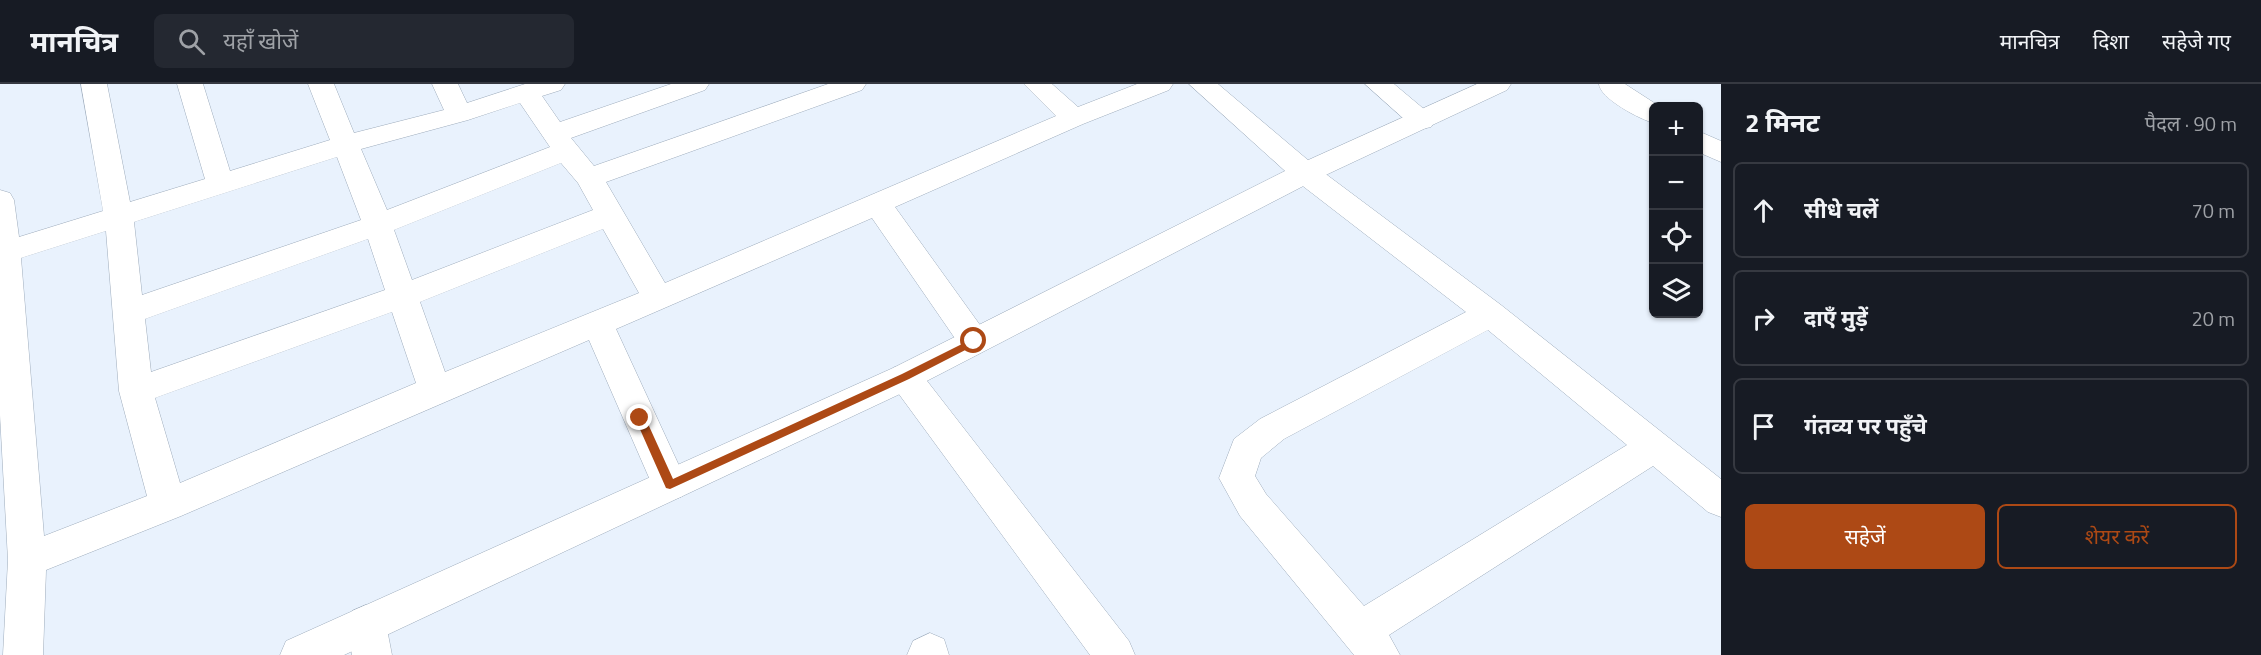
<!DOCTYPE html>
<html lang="hi">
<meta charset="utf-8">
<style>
body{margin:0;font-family:"Titillium Web","Noto Sans Devanagari",sans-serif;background:#242831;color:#f1f3f6}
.controls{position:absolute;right:18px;top:18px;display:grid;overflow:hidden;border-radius:9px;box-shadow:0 2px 4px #0004}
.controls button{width:54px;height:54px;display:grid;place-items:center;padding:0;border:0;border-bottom:2px solid #363941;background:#171b24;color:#f1f3f6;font:30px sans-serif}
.stop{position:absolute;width:18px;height:18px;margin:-14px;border:4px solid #ad4915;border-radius:50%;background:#fff}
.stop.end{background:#ad4915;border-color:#fff;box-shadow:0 2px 6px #0008}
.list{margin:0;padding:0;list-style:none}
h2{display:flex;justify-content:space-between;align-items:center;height:78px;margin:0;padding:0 24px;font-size:26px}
h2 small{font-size:20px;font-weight:400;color:#9ea1a6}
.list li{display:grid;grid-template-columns:39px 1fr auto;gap:18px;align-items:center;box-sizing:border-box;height:96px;margin:0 12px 12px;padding:0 12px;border:2px solid #363941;border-radius:9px}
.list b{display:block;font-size:22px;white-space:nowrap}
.list em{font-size:20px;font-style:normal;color:#9ea1a6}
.actions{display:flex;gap:12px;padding:18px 24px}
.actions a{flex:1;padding:14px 0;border:2px solid #ad4915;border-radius:9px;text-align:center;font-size:21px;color:#ad4915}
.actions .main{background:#ad4915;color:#fff}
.icon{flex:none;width:33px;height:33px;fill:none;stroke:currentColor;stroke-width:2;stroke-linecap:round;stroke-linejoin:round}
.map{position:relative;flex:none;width:1721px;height:571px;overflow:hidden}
header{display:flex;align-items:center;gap:36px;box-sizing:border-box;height:84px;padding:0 30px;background:#171b24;border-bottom:2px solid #363941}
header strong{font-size:28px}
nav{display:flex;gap:33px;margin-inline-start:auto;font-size:21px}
.search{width:420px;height:54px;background:#242831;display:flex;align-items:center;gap:15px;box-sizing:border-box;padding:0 21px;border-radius:9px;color:#9ea1a6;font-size:22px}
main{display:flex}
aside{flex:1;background:#171b24}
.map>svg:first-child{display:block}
</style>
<header>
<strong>मानचित्र</strong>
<div class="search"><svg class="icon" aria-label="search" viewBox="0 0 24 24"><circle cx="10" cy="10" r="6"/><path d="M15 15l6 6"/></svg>यहाँ खोजें</div>
<nav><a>मानचित्र</a><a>दिशा</a><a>सहेजे गए</a></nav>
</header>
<main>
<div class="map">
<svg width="1721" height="571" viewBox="0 0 1721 571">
<rect width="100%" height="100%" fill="#e9f2fd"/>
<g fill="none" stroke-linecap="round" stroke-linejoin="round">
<defs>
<path id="street" d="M81 0H107L130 118 205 95 177 0H203L230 87 330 56 308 0H334L354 49 444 26 432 0H458L467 19 525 0H565L561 6 542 12 560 38 671 0H709L705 6 571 54 594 82 828 0H866L862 6 606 98 665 199 1056 32 1024 0H1052L1078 23 1137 0H1173L1169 6 1083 40 895 123 985 248 990 257 985 266 974 270 963 266 872 134 616 245 688 401 683 412 670 417 657 412 589 256 181 432 46 486 43 571H3L8 476 0 331V106L10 109 14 116 19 153 103 127ZM520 19 550 63 387 126 361 65 468 36ZM337 73 361 136 142 211 134 138ZM561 79 578 99 593 126 412 196 394 146ZM603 145 639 209 445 288 420 218ZM106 147 119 307 147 412 44 452 21 174ZM368 155 385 206 151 288 145 235ZM392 228 416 299 180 399 155 314Z
M1189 0H1218L1315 82 1501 221 1721 395V433L1708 428 1653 382 1389 551 1400 571H1354L1240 432 1219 394 1234 355 1260 335 1466 228 1295 96ZM1488 246 1627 361 1364 522 1266 410 1255 392 1261 374 1284 355Z
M1365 0H1394L1431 31 1435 37 1431 43 1422 45 1413 43Z
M1599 0H1625L1659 22H1654V39C1641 36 1599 14 1599 0Z
M1698 47 1721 57V78L1698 68Z
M905 280 917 284 1129 557 1135 571H1090L893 302 888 293 893 284Z
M366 521 380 527 386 540 392 571H352L346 540 352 527Z
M930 549 944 555 949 571H907L913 557Z"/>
<path id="secondary" d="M1477 0H1511L1507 6 1315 96 917 302 344 571H280L286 557 893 284 1295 82Z"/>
</defs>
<use href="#street" stroke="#9eacbc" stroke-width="1"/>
<use href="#secondary" stroke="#9eacbc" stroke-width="1"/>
<use href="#street" fill="#fff" fill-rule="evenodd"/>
<use href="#secondary" fill="#fff" fill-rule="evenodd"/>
</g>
<path fill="#ad4915" d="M974 254 977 255V260L909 295 670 405 666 404 635 334 640 330 644 331 673 395 902 290Z"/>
</svg>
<div class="controls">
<button>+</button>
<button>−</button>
<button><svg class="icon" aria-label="locate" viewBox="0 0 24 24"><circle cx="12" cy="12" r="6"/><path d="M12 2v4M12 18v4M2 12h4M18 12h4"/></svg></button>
<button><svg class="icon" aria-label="layers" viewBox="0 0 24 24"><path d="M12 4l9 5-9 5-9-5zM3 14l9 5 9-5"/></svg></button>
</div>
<div class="stop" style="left:974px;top:257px"></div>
<div class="stop end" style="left:640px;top:334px"></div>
</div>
<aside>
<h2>2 मिनट<small>पैदल · 90 m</small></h2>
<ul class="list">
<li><svg class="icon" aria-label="ahead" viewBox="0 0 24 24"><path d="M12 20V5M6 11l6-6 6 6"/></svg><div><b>सीधे चलें</b></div><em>70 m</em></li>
<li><svg class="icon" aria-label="right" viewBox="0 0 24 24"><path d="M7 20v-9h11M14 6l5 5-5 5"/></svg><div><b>दाएँ मुड़ें</b></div><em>20 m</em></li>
<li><svg class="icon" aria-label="arrive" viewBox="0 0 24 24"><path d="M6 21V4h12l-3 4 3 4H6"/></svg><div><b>गंतव्य पर पहुँचे</b></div></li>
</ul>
<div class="actions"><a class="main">सहेजें</a><a>शेयर करें</a></div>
</aside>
</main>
